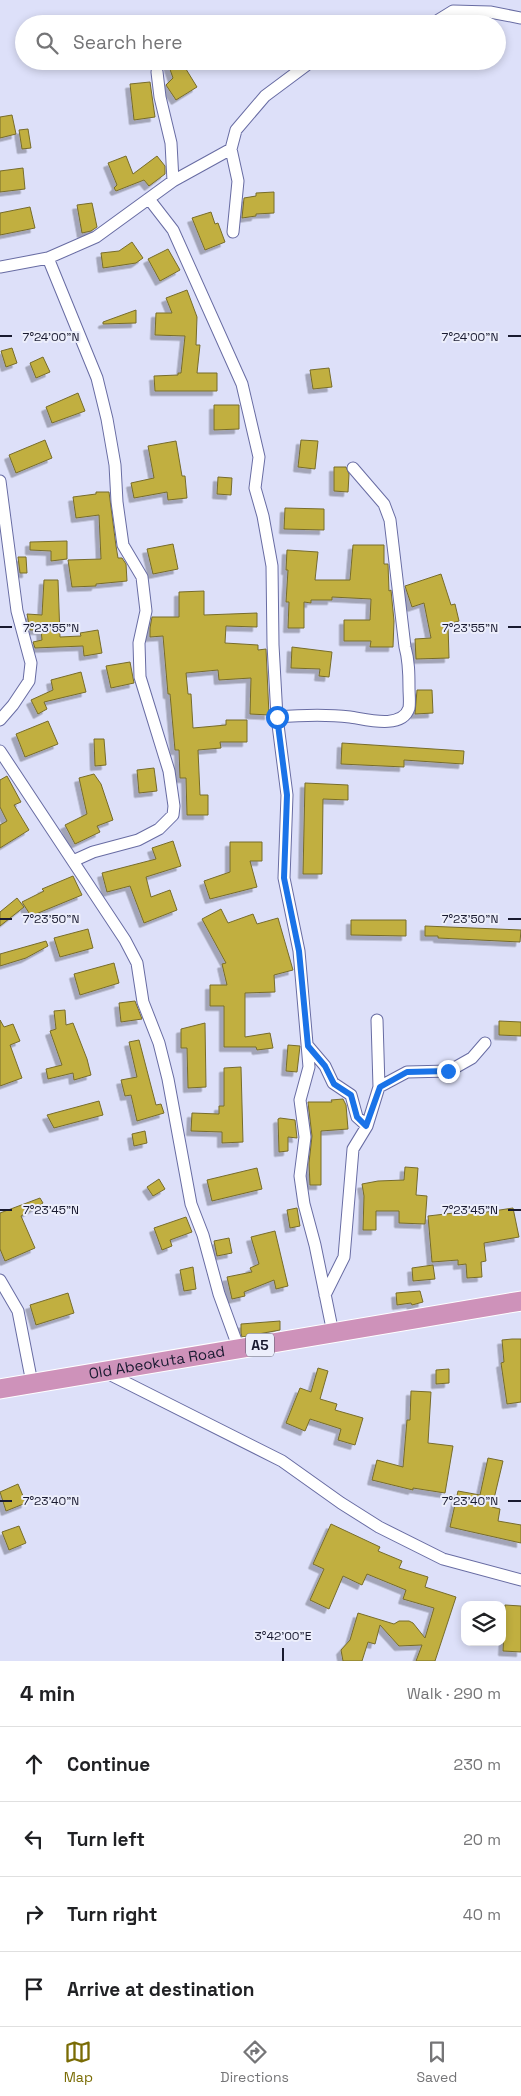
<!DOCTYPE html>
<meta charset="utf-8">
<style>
body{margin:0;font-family:"Space Grotesk",sans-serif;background:#f6f6f6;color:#202124}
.controls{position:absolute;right:15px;bottom:15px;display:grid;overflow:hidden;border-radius:10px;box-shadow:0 2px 8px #0003}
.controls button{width:45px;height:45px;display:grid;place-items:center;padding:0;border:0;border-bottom:1px solid #e0e0e0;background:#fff;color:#202124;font:25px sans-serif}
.stop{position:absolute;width:15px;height:15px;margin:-11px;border:4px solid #1a73e8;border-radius:50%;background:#fff}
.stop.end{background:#1a73e8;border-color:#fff;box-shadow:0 1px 5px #0008}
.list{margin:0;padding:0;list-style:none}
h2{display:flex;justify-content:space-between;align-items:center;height:65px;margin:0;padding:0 20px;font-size:21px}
h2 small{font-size:16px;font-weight:400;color:#757577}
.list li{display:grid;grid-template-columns:32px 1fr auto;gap:15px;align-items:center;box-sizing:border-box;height:75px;padding:0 20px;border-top:1px solid #e0e0e0}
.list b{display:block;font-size:19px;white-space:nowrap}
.list em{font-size:16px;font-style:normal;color:#757577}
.icon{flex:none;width:28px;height:28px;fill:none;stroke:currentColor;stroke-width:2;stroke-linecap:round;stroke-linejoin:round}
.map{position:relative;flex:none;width:521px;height:1661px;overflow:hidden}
.search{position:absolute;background:#fff;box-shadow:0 2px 8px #0003;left:15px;right:15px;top:15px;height:55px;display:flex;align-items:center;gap:12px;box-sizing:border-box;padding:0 18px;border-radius:28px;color:#757577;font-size:19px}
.sheet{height:365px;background:#fff}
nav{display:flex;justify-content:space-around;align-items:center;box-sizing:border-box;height:70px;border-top:1px solid #e0e0e0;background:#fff;font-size:14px;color:#757577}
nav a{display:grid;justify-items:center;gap:2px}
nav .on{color:#7a6c05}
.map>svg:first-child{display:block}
</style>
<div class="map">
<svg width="521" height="1661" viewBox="0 0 521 1661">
<defs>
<filter id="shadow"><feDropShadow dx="-4.5" dy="4.5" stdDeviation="0" flood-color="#0004"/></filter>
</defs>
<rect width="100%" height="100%" fill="#dde0f9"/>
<path fill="#c1af3f" stroke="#776c2c" filter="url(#shadow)" d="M167 61H181L197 87 176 100 166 85 173 78Z
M150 82 155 117 134 120 130 84Z
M12 115 16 134 0 138V117Z
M28 129 31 148 22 149 19 130Z
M126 156 133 174 157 156 165 166V174L149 186 144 180 116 191 114 188 117 185 108 163Z
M23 168 25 189 0 192V171Z
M274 192V213L256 214V216L242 218 244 198 256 196V193Z
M92 203 97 227 91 231 82 233 77 205Z
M30 207 35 228 0 235V213Z
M211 212 215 224 218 223 225 242 205 250 192 218Z
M132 242 143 258 136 263 103 268 101 253 119 251Z
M168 249 180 270 160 281 148 259Z
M187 290 197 317 196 345H200L197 373H217V391H155L154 376 178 375V373H181L185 336 155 335 156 313H172L166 298Z
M136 310V323L103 324V322Z
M12 348 17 363 6 367 1 351Z
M43 357 50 372 36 378 30 363Z
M329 368 332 387 313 389 310 370Z
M78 393 85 411 52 423 46 407Z
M214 405H239V429L214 430Z
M45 440 52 458 16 473 9 455Z
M301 440 318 441 315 469 298 467Z
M176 441 182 476H185L187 498 168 500 167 492 134 498 131 483 154 478 148 446Z
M334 467H346L349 474 348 492 334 491Z
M218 477 232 478 231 495 217 494Z
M96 492H109L116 546 118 558H122L126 564 127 581 96 584V586L72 587 68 560 101 559 99 515 76 518 73 497 96 494Z
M285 508 324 509V530L284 529Z
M67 541V559L51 561V551L30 550V542Z
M173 544 178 569 153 574 147 549Z
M353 545H384V564H388L389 591 391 590 394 621 393 647H370L371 641H344V620H370L371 599 332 597V600H311V603L304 602V628H288L289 602H286L288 570H286L287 550 318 552 315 580H350Z
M18 557H26L27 573H20Z
M441 574 451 605 455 604 459 621 448 624 449 658 416 659 415 639 431 638 424 603 412 607 405 586Z
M44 580H58L60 637 81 636 80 633 98 630 102 653 84 656 83 646 35 648 33 642 42 640 41 630H30L27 614 42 615Z
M204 591V615L257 613V627L226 626 225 643 258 645V650L266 649 269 715 250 714 251 678 219 680 218 670 186 673 188 694H191L193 728 226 725V720H247V742H220L221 748 198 750 200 795H208V815H187L186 778H180L179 750H175L170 694H168L163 636 150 637V628L152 617H179V592Z
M292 647 332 652 329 677 319 676 320 669 291 668Z
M130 662 134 683 111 688 106 666Z
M81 672 86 692 44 702 47 709 38 714 31 700 53 690 51 680Z
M417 690H432L433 713 415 714Z
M48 721 58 744 25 757 16 734Z
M94 739H104L106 765 95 766Z
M342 743 464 751 463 764 404 760V767L341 764Z
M154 768 157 791 139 793 137 770Z
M94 774 101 784 113 820 97 826 100 832 75 844 65 825 87 814 79 778Z
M7 776 21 802 14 805 29 830 0 848V825L7 821 0 807V780Z
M305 783 348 785V800L323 799 322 874H303Z
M173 841 181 866 146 877 151 897 170 890 177 910 144 923 130 886 107 892 102 873 156 859 152 848Z
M230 842H262V861H250L257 887 210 899 204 881 230 872Z
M73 876 82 895 31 916 22 902 44 891 42 889Z
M17 898 24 907 0 926V912Z
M221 909 228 923 253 914 257 924 278 918 293 970 274 975 275 992 245 993V1037L270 1033 273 1048 257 1050 256 1047H224V1006H210V985H227L222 964 226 963 202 919Z
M351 920H406V936L351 935Z
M425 926 521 930 520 942 438 938V936H425Z
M88 929 93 948 60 957 54 938Z
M46 941 48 946 26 958 0 966V954Z
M114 963 119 983 80 995 74 974Z
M135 1001 142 1019 121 1022 119 1003Z
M65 1010 66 1025 73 1023 87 1059 91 1075 74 1080 73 1073 48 1079 46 1069 62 1065 50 1031 56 1029 54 1011Z
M0 1020 4 1027 13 1024 20 1041 10 1045 22 1078 0 1086Z
M499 1021 521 1022V1036L499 1035Z
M205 1023 206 1087 188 1088 187 1048H181V1029Z
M139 1040 156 1105 161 1104 164 1113 137 1121 131 1095 125 1096 121 1080 137 1077 129 1042Z
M288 1045 300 1046 297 1072 286 1071Z
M241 1067 243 1142 222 1143V1132L191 1131 192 1113 219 1114V1106H224V1068Z
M343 1099 346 1105 348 1129 321 1131V1185H310L309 1163 312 1136 308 1102H332L331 1100Z
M99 1101 103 1115 54 1128 47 1115Z
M280 1118 295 1120 297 1138 288 1137V1151L279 1152 278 1119Z
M145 1131 147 1143 134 1146 132 1134Z
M405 1167 418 1168 416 1195 427 1196 425 1224 399 1223V1211H376V1230H363L364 1196 362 1184 378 1181 404 1180Z
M257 1168 262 1189 212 1201 207 1180Z
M159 1179 165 1189 153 1196 147 1187Z
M40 1198 43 1203 21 1216 35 1248 5 1261 0 1249V1213Z
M297 1208 300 1226 290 1228 287 1210Z
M513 1208 519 1237 484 1243 486 1261 481 1262 482 1277 467 1278 466 1264 458 1265V1260L432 1262 428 1216 480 1210V1213Z
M186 1217 192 1232 170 1240 172 1246 162 1250 154 1228Z
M275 1231 288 1286 276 1289 274 1280 244 1292 245 1296 232 1299 227 1277 252 1272 250 1268 259 1264 251 1237Z
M229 1238 232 1253 217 1256 214 1241Z
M433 1265 435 1279 413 1281 412 1268Z
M193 1267 196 1289 184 1291 180 1270Z
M420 1291 423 1302 412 1305 411 1303 397 1305 396 1293Z
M68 1293 74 1313 36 1325 30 1305Z
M280 1321V1330L242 1337 241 1333V1324Z
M512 1339H521V1402L507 1404 501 1363 504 1362 502 1340Z
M318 1368 328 1371 320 1399 337 1404 335 1410 363 1418 355 1445 338 1440 341 1429 310 1419 305 1431 286 1423 300 1388 311 1392Z
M449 1369V1383L436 1384V1370Z
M411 1391 431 1392 428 1443 453 1446 445 1493 413 1488V1490L372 1480 377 1460 403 1467 407 1420H410Z
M488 1458 503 1461 492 1507 500 1509 498 1521 521 1525V1543L450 1527 458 1491 480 1495Z
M18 1484 26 1503 6 1511 0 1492Z
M331 1524 380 1547 378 1551 402 1561 399 1568 428 1577 425 1587 456 1597 435 1661H416L422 1645 399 1646 380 1625 375 1644 368 1642 362 1661H343L341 1650 350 1640 358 1613 394 1624 399 1621H409L413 1623 425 1638 434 1608 403 1599 406 1590 367 1574 362 1585 343 1576 329 1609 310 1600 324 1569 313 1564Z
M19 1526 26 1543 9 1550 2 1532Z
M505 1605 521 1606V1652L503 1651Z"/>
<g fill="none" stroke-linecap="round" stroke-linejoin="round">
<defs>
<path id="minor" d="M432 24 453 11 490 12 521 18
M157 72 160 97 171 143 173 181
M231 149 236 130 265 96 312 61
M149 199 173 230 242 384 259 457 255 488 263 516 272 566 273 645 277 717 287 795 284 878 299 951 309 1067 300 1100 305 1137 300 1176 304 1204 315 1245 333 1333
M48 258 97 378 107 419 115 465 117 502 123 545 142 577 146 611 139 643 140 677 169 771 174 806 173 815 159 829 138 840 93 852 73 861
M0 267 48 258 96 237 173 181 231 149 238 181 233 232
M0 481 17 611 31 663 29 681 13 705 0 720
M277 717C301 715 326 714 350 717 365 719 402 730 409 708 410 702 409 694 409 688 409 674 409 661 405 647L390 520 384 504 353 468
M0 751 125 940 137 963 143 1002 159 1043 168 1079 191 1204 203 1235 219 1294 239 1349
M308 1046 325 1066 333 1083 351 1095 357 1117 367 1126
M379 1087 407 1072 449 1071 472 1058 485 1043
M0 1280 18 1311 32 1383
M325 1295 344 1257 353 1149 367 1126 379 1087 377 1020
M105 1372 282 1461 341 1503 379 1527 443 1559 521 1580"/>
<g id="trunk">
<path id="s1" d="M0 1389 521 1301"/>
</g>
</defs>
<use href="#minor" stroke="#686ca3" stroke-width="13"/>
<use href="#trunk" stroke="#fff" stroke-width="21"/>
<use href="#minor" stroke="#fff" stroke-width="11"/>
<use href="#trunk" stroke="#ce92ba" stroke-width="19"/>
</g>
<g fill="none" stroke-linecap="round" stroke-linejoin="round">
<path stroke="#1a73e8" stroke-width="6" d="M277 717 287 795 284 878 299 951 308 1046 325 1066 334 1084 351 1095 357 1117 366 1126 380 1087 407 1072 448 1071"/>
</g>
<path fill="none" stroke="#191a30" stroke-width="2" d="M0 336H12M508 336H521M0 627H12M508 627H521M0 919H12M508 919H521M0 1210H12M508 1210H521M0 1501H12M508 1501H521M283 1648V1661"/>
<g text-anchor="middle" stroke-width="4" stroke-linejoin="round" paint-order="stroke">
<rect fill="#eceefb" stroke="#585a6d" stroke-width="1" x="246" y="1333.5" width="28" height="23" rx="4"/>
<g font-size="14" font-weight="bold" fill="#191a30">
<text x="260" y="1350">A5</text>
</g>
<g font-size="15" fill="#191a30" stroke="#eceefb">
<text dy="5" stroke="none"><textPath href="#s1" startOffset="159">Old Abeokuta Road</textPath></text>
</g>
</g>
<g font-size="12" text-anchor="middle" fill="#191a30" stroke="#eceefb" stroke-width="4" stroke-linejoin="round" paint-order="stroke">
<text x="51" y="341">7°24'00"N</text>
<text x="470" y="341">7°24'00"N</text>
<text x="51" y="632">7°23'55"N</text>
<text x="470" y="632">7°23'55"N</text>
<text x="51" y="923">7°23'50"N</text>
<text x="470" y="923">7°23'50"N</text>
<text x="51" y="1214">7°23'45"N</text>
<text x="470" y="1214">7°23'45"N</text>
<text x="51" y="1505">7°23'40"N</text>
<text x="470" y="1505">7°23'40"N</text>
<text x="283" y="1640">3°42'00"E</text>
</g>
</svg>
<div class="controls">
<button><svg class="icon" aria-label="layers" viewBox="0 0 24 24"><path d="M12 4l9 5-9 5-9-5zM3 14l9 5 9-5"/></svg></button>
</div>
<div class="stop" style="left:277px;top:717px"></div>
<div class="stop end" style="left:448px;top:1071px"></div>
<div class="search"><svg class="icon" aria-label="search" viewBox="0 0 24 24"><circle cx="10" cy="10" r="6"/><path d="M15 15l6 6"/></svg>Search here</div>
</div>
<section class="sheet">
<h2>4 min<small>Walk · 290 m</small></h2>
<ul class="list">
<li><svg class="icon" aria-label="ahead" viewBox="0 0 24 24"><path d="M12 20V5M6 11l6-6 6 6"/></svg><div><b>Continue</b></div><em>230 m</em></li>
<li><svg class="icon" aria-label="left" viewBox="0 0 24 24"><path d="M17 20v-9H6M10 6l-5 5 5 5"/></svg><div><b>Turn left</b></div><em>20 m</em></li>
<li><svg class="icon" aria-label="right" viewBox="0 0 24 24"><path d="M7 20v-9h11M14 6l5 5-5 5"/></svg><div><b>Turn right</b></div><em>40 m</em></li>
<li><svg class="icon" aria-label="arrive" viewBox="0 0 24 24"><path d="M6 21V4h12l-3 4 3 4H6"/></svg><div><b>Arrive at destination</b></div></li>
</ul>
</section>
<nav>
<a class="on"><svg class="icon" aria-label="map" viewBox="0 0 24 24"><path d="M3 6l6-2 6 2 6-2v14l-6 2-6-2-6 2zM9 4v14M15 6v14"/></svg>Map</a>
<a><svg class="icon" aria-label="directions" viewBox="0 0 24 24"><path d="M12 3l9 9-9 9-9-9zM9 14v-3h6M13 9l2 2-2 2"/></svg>Directions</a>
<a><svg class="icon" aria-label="saved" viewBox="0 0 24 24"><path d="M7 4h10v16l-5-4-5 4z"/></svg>Saved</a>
</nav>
